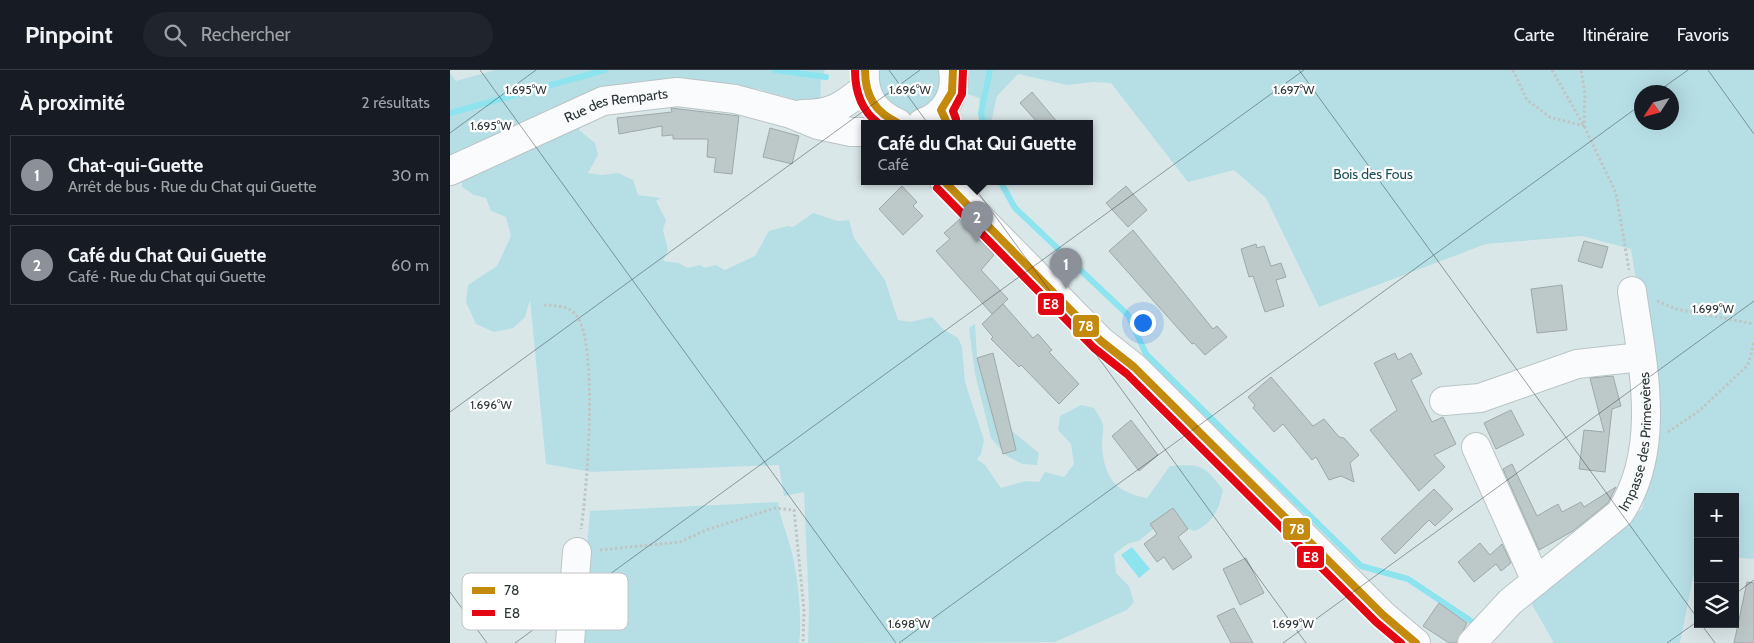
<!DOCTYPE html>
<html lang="fr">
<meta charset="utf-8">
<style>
body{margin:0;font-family:Cabin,sans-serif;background:#20242c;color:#f1f3f6}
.controls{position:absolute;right:15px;bottom:15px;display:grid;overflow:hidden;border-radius:0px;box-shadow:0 5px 20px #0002}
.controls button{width:45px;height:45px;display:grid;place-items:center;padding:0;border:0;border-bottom:1px solid #363941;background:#171b24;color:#f1f3f6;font:25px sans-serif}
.compass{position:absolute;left:1184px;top:15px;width:45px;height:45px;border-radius:50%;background:#171b24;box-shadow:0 5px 20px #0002;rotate:234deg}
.you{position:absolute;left:692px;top:252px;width:18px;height:18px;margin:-12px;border:4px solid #fff;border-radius:50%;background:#1a73e8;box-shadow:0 0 0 8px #1a73e833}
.badge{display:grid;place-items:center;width:32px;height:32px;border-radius:50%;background:#8c9099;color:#fff;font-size:16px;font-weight:700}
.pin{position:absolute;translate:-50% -41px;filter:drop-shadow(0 1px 2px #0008)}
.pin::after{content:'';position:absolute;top:26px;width:18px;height:15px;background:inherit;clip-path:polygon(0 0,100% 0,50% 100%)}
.popup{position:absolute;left:411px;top:50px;width:232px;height:65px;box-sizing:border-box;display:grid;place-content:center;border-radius:0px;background:#171b24;filter:drop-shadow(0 1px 4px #0005);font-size:16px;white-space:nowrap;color:#9ea1a6}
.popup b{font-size:19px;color:#f1f3f6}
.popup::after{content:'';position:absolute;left:50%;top:100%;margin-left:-10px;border:10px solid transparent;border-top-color:#171b24}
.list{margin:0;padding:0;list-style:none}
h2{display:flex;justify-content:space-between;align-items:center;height:65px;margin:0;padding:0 20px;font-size:21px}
h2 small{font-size:16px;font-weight:400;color:#9ea1a6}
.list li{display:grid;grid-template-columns:32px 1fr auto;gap:15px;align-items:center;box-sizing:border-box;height:80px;margin:0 10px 10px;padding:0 10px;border:1px solid #363941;border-radius:0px}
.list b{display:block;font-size:19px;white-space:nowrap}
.list p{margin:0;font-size:16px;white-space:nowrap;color:#9ea1a6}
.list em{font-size:16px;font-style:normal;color:#9ea1a6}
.icon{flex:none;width:28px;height:28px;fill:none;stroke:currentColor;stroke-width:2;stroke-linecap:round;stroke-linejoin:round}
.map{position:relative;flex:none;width:1304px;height:573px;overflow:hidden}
header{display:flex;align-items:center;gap:30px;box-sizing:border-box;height:70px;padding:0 25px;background:#171b24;border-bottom:1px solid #363941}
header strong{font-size:24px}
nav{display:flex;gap:28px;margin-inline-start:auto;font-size:18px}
.search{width:350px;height:45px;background:#20242c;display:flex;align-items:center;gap:12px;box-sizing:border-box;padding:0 18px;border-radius:28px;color:#9ea1a6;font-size:19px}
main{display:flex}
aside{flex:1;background:#171b24}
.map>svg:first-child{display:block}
</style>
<header>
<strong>Pinpoint</strong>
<div class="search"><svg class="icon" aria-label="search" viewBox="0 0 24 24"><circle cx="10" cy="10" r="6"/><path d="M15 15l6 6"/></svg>Rechercher</div>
<nav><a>Carte</a><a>Itinéraire</a><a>Favoris</a></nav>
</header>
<main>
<aside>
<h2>À proximité<small>2 résultats</small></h2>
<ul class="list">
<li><span class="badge">1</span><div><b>Chat-qui-Guette</b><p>Arrêt de bus · Rue du Chat qui Guette</p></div><em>30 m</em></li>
<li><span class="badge">2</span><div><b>Café du Chat Qui Guette</b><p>Café · Rue du Chat qui Guette</p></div><em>60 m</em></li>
</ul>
</aside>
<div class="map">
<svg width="1304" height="573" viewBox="0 0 1304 573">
<rect width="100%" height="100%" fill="#dae7e9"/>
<path fill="#b6dfe5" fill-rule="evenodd" d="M45 0H375L371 10 370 32H354L308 19 221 14 0 94V3L6 11Z
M426 0H493L492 21C463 50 466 49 430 29Z
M515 0H1304V489L1285 487V427H1248V482L1230 573H1104L1080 531 1192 439 1210 359 1181 179 1132 166 1036 174 869 237 816 128 784 100 738 112 661 13 644 12 617 15 568 4 547 26 541 53H521L531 49 529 28 515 23ZM1192 22H1222V52H1192Z
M132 55 129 60 145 73 148 85 138 103 152 105 168 103 183 110 188 125 211 128 206 131 216 150 213 160 218 180 213 191 228 193 238 198 250 195 255 198 266 195 275 200 305 186 319 161 338 156 343 157 363 143 388 151 399 150 404 168 435 210 448 250 460 252 482 247 493 259 508 268 512 277 515 312 534 370 531 384 527 389 535 395 551 418 575 411 589 412 595 402 614 407 624 394 621 374 608 360 610 346 631 335 644 338C647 343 652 350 653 355 654 361 652 369 652 375 654 408 665 422 697 428L720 396C752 394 754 395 773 420 769 439 764 452 745 461L719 452 709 454 689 471 679 473 664 484 666 503 679 516 684 532 677 540 605 572 358 573 359 538 354 422 334 426 329 395 142 402 96 394 80 230 75 247 63 258 44 262 26 254 16 232 18 215 47 196 61 166 56 147 41 141 36 128 24 125 12 117V107Z
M525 254 527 287 548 366 562 361 589 383 587 395 572 394 557 386 541 368 525 304 519 258Z
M328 432C330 447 334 456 338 469 347 495 353 547 349 573H129L140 441Z"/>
<path fill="#8de4ef" d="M682 477 700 499 689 508 671 485Z"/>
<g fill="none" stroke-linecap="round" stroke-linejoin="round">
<path stroke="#8de4ef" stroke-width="6" d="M325 0 376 7
M0 43 155 0
M533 53 531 43 540 0
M550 111 565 138 678 245 696 284 911 496 958 509 1030 557"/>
</g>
<path fill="#bdc8c9" stroke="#9ea8aa" d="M582 22 608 53H588L570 33Z
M221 38 289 46 282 104 264 102 266 88 257 87 258 69H223V65L212 66V56L169 64 167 48 222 42Z
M320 58 349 66 342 94 313 87Z
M452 116 467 132 463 136 473 146 453 165 429 139Z
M676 116 697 140 678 157 656 133Z
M510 149 544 185 531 200 558 229 542 244 486 181 500 169 494 163Z
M683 160 763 259 767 256 777 267 755 285 744 273 742 274 659 181Z
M1134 171 1158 177 1152 198 1128 191Z
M806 174 807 178 814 176 821 196 831 193 836 207 826 210 834 236 815 242 803 206 799 207 791 179Z
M1112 215 1117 260 1087 263 1081 219Z
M553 234 583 268 588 264 602 280 599 282 629 314 609 334 571 295 569 297 541 269 543 267 532 254Z
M543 283 566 380 553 384 527 288Z
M945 283 948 290 961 283 972 304 961 310 982 352 993 347 1006 374 984 385 995 397 969 421 920 360 947 340 924 293Z
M1163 306 1171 336 1162 339 1155 402 1129 399 1134 360 1154 362 1140 308Z
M821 307 863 356 874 349 889 367 894 368 909 385 900 393 904 412 891 406 879 410 866 387 862 390 833 354 824 362 803 338 805 335 798 327Z
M1061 340 1074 365 1046 379 1034 353Z
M681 350 708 385 689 401 662 366Z
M1062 394 1087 446 1108 434 1112 442 1131 432 1134 437 1166 417 1158 433 1123 461 1089 480 1053 399Z
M984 419 1003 439 985 456 979 450 945 484 931 469Z
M723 438 738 459 728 467 742 487 723 500 714 487 707 492 694 474 707 464 700 454Z
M1030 473 1040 485 1052 474 1061 493 1051 501 1046 494 1024 512 1008 492Z
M796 488 814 523 790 535 773 499Z
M1297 512 1304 513V573H1284Z
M989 533 1017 553 1007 573H999L973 556Z
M784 538 803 573H781L767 546Z"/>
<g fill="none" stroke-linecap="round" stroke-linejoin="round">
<defs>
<g id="minor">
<path d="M352 44C383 44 392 36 415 18"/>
<path id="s1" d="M0 101 153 31 227 22 285 29 341 44 368 55 401 62H414"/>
<path d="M994 331 1030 328 1127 294 1191 287"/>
<path d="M1026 377 1086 511"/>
<path d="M120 573 127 482"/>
<path id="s2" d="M1022 573 1060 532 1170 443C1213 378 1192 292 1182 221"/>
</g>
<path id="major" d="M415 0C413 26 425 43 448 53
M472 53C495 45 507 24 503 0
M494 111 651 271 684 297 933 545 966 573"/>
</defs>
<use href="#minor" stroke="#bac4c5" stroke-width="30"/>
<use href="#major" stroke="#bac4c5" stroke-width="30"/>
<path stroke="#bfc5c5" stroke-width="3" stroke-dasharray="2.5 2.5" stroke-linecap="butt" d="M1063 0 1077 30 1100 47 1134 56 1135 24 1131 0
M1102 0 1134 56 1166 123 1179 200
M1207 231 1226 239 1304 254
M94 235C105 236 118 235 126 245 149 272 137 421 131 459
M1218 362 1249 341 1298 295 1304 273
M150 480 230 472 256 460 325 438 344 440 354 540 353 573"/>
<use href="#minor" stroke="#f9fbfc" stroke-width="28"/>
<use href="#major" stroke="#f9fbfc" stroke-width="28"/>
<defs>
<path id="bus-1" d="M415 0C415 26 425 42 448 53
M497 53 491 40 502 22 503 0
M494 111 651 271 684 297 933 545 966 573"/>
<path id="bus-2" d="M405 0C405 22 411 40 428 53
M506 49 503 41 512 24 513 0
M487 118 644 278 677 304 926 552 951 573"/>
</defs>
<use href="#bus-1" stroke="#fff" stroke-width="11"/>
<use href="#bus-2" stroke="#fff" stroke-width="11"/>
<use href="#bus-1" stroke="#c48a0e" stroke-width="8"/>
<use href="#bus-2" stroke="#e30613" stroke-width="8"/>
</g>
<path fill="none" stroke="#2d3638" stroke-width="1" stroke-opacity="0.45" d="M30 0 446 573M439 0 856 573M849 0 1248 549M1258 0 1304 64M1207 22 1238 0M0 63 86 0M0 342 470 0M0 522 37 573M1285 524 1304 510M1251 554 1265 573M65 573 854 0M449 573 1192 34M833 573 1304 231M1217 573 1248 551"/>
<g text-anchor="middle" stroke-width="4.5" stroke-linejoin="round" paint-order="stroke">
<g font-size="14" fill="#2d3638" stroke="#fff">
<text dy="5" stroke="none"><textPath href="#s1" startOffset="180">Rue des Remparts</textPath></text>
<text dy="5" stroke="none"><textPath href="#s2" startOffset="272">Impasse des Primevères</textPath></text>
</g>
<g font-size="14" fill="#1c5057" stroke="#fff">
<text x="923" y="109">Bois des Fous</text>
</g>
</g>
<rect x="12" y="503" width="166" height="57" rx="8" fill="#fff" stroke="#c0c3c3" stroke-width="1"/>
<rect x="22" y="517" width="23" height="7" fill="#c48a0e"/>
<rect x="22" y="540" width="23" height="6" fill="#e30613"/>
<g font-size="14" fill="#2d3638">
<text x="54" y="525">78</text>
<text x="54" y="548">E8</text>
</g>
<g font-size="12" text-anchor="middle" fill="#2d3638" stroke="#fff" stroke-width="4.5" stroke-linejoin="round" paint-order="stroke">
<text x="76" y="24">1.695°W</text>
<text x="460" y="24">1.696°W</text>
<text x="844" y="24">1.697°W</text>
<text x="41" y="60">1.695°W</text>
<text x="1263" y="243">1.699°W</text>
<text x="41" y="339">1.696°W</text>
<text x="459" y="558">1.698°W</text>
<text x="843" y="558">1.699°W</text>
</g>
<g stroke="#fff" stroke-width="2">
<rect x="587" y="222" width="28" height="24" rx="5" fill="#e30613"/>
<rect x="622" y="244" width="28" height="24" rx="5" fill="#c48a0e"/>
<rect x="832" y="447" width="29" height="24" rx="5" fill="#c48a0e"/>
<rect x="846" y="475" width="29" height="24" rx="5" fill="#e30613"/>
</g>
<g font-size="14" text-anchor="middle" font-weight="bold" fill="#fff">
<text x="601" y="239">E8</text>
<text x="636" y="261">78</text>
<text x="847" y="464">78</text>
<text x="861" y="492">E8</text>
</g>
</svg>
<div class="controls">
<button>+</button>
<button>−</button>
<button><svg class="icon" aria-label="layers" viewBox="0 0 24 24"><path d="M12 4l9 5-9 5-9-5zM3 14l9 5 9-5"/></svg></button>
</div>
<svg class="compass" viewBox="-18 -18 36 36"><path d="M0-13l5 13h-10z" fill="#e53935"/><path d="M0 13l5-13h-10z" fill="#9ea1a6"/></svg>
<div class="you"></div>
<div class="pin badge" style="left:616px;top:219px">1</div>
<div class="pin badge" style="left:527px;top:172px">2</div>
<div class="popup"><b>Café du Chat Qui Guette</b>Café</div>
</div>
</main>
